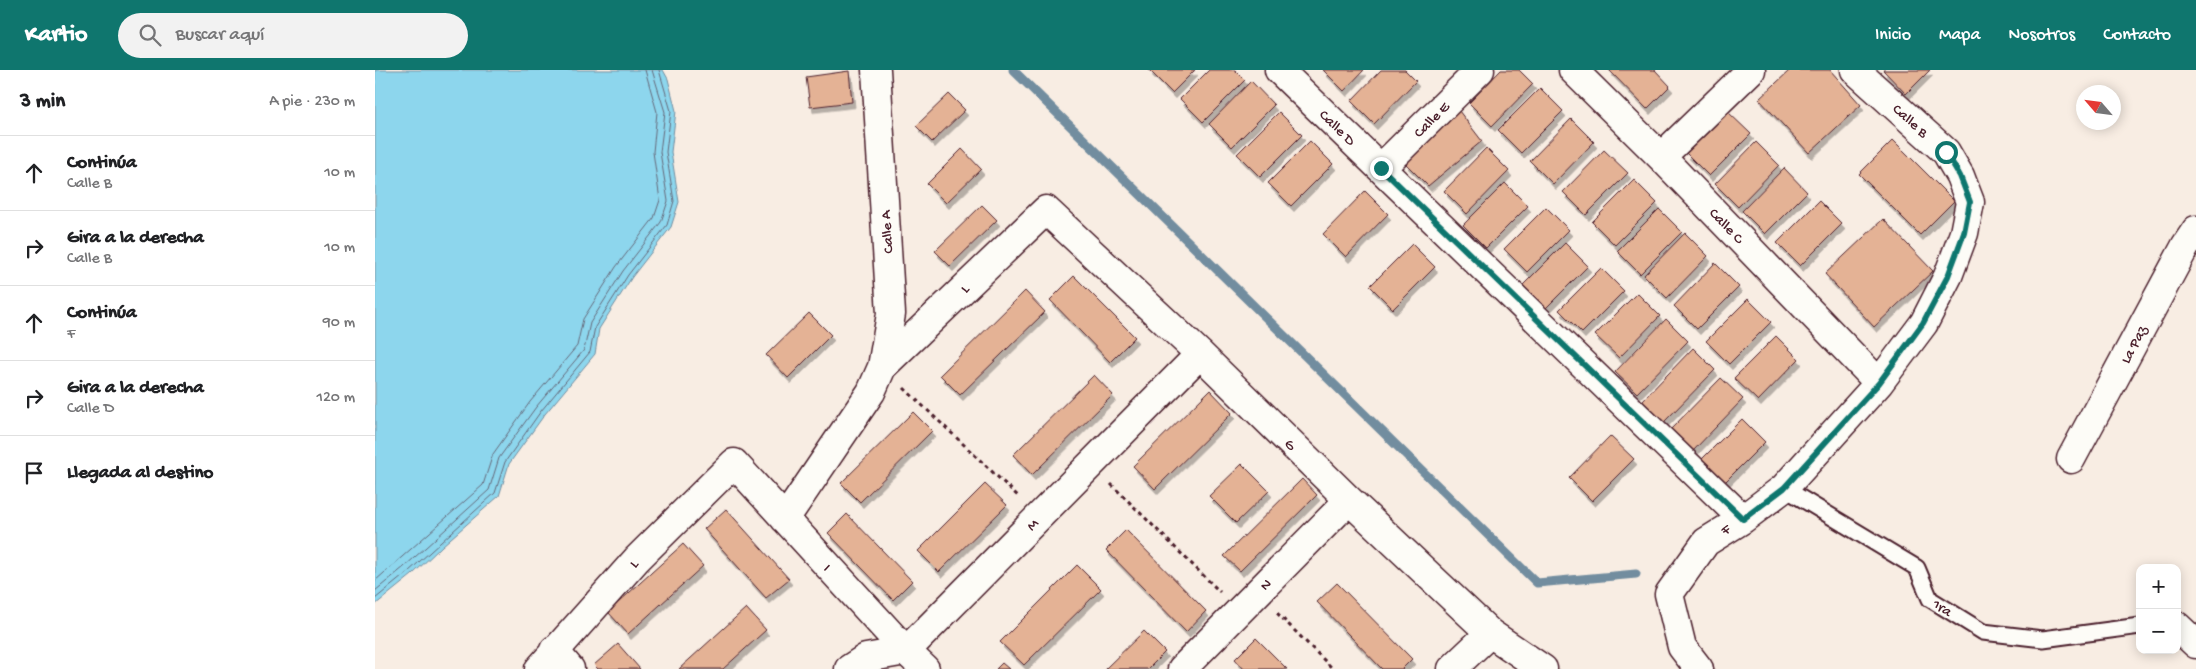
<!DOCTYPE html>
<html lang="es">
<meta charset="utf-8">
<style>
body{margin:0;font-family:"Gochi Hand",sans-serif;background:#f2f2f2;color:#202124}
.controls{position:absolute;right:15px;bottom:15px;display:grid;overflow:hidden;border-radius:10px;box-shadow:0 2px 12px #0003}
.controls button{width:45px;height:45px;display:grid;place-items:center;padding:0;border:0;border-bottom:1px solid #e0e0e0;background:#fff;color:#202124;font:25px sans-serif}
.compass{position:absolute;left:1701px;top:15px;width:45px;height:45px;border-radius:50%;background:#fff;box-shadow:0 2px 12px #0003;rotate:298deg}
.stop{position:absolute;width:15px;height:15px;margin:-11px;border:4px solid #0f766e;border-radius:50%;background:#fff}
.stop.end{background:#0f766e;border-color:#fff;box-shadow:0 1px 5px #0008}
.list{margin:0;padding:0;list-style:none}
h2{display:flex;justify-content:space-between;align-items:center;height:65px;margin:0;padding:0 20px;font-size:21px}
h2 small{font-size:16px;font-weight:400;color:#757577}
.list li{display:grid;grid-template-columns:32px 1fr auto;gap:15px;align-items:center;box-sizing:border-box;height:75px;padding:0 20px;border-top:1px solid #e0e0e0}
.list b{display:block;font-size:19px;white-space:nowrap}
.list p{margin:0;font-size:16px;white-space:nowrap;color:#757577}
.list em{font-size:16px;font-style:normal;color:#757577}
.icon{flex:none;width:28px;height:28px;fill:none;stroke:currentColor;stroke-width:2;stroke-linecap:round;stroke-linejoin:round}
.map{position:relative;flex:none;width:1821px;height:599px;overflow:hidden}
header{display:flex;align-items:center;gap:30px;box-sizing:border-box;height:70px;padding:0 25px;background:#0f766e;color:#fff}
header strong{font-size:24px}
nav{display:flex;gap:28px;margin-inline-start:auto;font-size:18px}
.search{width:350px;height:45px;background:#f2f2f2;display:flex;align-items:center;gap:12px;box-sizing:border-box;padding:0 18px;border-radius:28px;color:#757577;font-size:19px}
main{display:flex}
aside{flex:1;background:#fff}
.map>svg:first-child{display:block}
</style>
<header>
<strong>Kartio</strong>
<div class="search"><svg class="icon" aria-label="search" viewBox="0 0 24 24"><circle cx="10" cy="10" r="6"/><path d="M15 15l6 6"/></svg>Buscar aquí</div>
<nav><a>Inicio</a><a>Mapa</a><a>Nosotros</a><a>Contacto</a></nav>
</header>
<main>
<aside>
<h2>3 min<small>A pie · 230 m</small></h2>
<ul class="list">
<li><svg class="icon" aria-label="ahead" viewBox="0 0 24 24"><path d="M12 20V5M6 11l6-6 6 6"/></svg><div><b>Continúa</b><p>Calle B</p></div><em>10 m</em></li>
<li><svg class="icon" aria-label="right" viewBox="0 0 24 24"><path d="M7 20v-9h11M14 6l5 5-5 5"/></svg><div><b>Gira a la derecha</b><p>Calle B</p></div><em>10 m</em></li>
<li><svg class="icon" aria-label="ahead" viewBox="0 0 24 24"><path d="M12 20V5M6 11l6-6 6 6"/></svg><div><b>Continúa</b><p>F</p></div><em>90 m</em></li>
<li><svg class="icon" aria-label="right" viewBox="0 0 24 24"><path d="M7 20v-9h11M14 6l5 5-5 5"/></svg><div><b>Gira a la derecha</b><p>Calle D</p></div><em>120 m</em></li>
<li><svg class="icon" aria-label="arrive" viewBox="0 0 24 24"><path d="M6 21V4h12l-3 4 3 4H6"/></svg><div><b>Llegada al destino</b></div></li>
</ul>
</aside>
<div class="map">
<svg width="1821" height="599" viewBox="0 0 1821 599">
<defs>
<filter id="shadow"><feDropShadow dx="3" dy="5.5" stdDeviation="0" flood-color="#0004"/></filter>
</defs>
<rect width="100%" height="100%" fill="#f8ede3"/>
<filter id="ink" filterUnits="userSpaceOnUse"><feTurbulence type="fractalNoise" baseFrequency=".02" numOctaves="2"/><feDisplacementMap in="SourceGraphic" scale="10" xChannelSelector="R" yChannelSelector="G"/><feConvolveMatrix kernelMatrix="1 2 1 2 8 2 1 2 1" color-interpolation-filters="sRGB"/></filter>
<g filter="url(#ink)">
<path fill="#8dd6ed" stroke="#728d9f" d="M0 0H288L293 9 301 41 296 82 304 132 296 157 257 207 224 259 220 284 170 344 134 394 124 426 67 476 37 505 0 535Z"/>
<g fill="none" stroke-linecap="round" stroke-linejoin="round">
<path stroke="#656879" stroke-width="1" d="M0 511 108 415 118 384 155 332 202 276 208 249 241 197 279 148 285 130 278 82 282 42 270 0
M0 521 29 497 114 420 124 388 161 337 209 280 215 253 248 201 286 152 293 131 285 82 290 42 277 0
M0 529 33 502 120 423 130 392 166 341 215 282 220 257 253 205 292 155 299 131 291 82 296 41 284 0"/>
<path stroke="#728d9f" stroke-width="9" d="M638 0 1162 513 1261 504"/>
</g>
<path fill="#e4b295" stroke="#4a1f2b" filter="url(#shadow)" d="M774 0H820L797 23Z
M834 0H860L870 10 828 52 805 29Z
M948 0H989L969 21Z
M1006 0H1030L1041 11 999 54 976 31Z
M1126 0H1144L1158 14 1117 56 1094 33Z
M1234 0H1280L1295 16 1272 39Z
M1415 0H1455L1486 35 1434 83 1384 29Z
M1508 0H1555L1531 24Z
M474 1 477 32 435 37 431 7Z
M876 11 899 35 857 77 834 54Z
M1165 18 1188 41 1146 83 1123 60Z
M574 24 590 40 557 72 541 56Z
M1084 41 1107 71 1053 116 1030 93Z
M1352 41 1376 64 1334 106 1311 83Z
M904 42 927 65 885 107 862 84Z
M1196 49 1219 72 1178 114 1155 91Z
M1518 70 1579 131 1545 165 1484 104Z
M935 71 958 94 916 136 893 113Z
M1381 72 1404 95 1363 137 1340 114Z
M1111 78 1134 101 1092 144 1069 121Z
M587 79 606 99 571 133 552 114Z
M1229 80 1253 103 1211 145 1188 122Z
M1409 98 1432 122 1390 164 1367 141Z
M1259 110 1282 133 1240 175 1217 152Z
M1130 113 1153 136 1111 178 1088 155Z
M990 121 1013 144 971 187 948 164Z
M1444 131 1467 154 1425 196 1402 173Z
M607 135 622 150 575 196 560 181Z
M1171 137 1194 160 1152 202 1129 179Z
M1284 139 1307 162 1265 204 1242 181Z
M1508 149 1558 201 1499 257 1450 204Z
M1310 163 1333 186 1292 228 1269 205Z
M1190 173 1213 196 1171 238 1148 215Z
M1037 174 1060 197 1018 239 995 216Z
M1340 193 1364 217 1322 259 1299 236Z
M1226 198 1249 221 1207 263 1184 240Z
M699 206 760 267 735 292 675 230Z
M650 221 670 242 585 325 565 305Z
M1262 223 1285 246 1244 288 1220 265Z
M1373 229 1396 252 1354 294 1331 271Z
M434 243 456 265 413 308 391 285Z
M1291 249 1313 271 1262 323 1240 302Z
M1401 266 1424 289 1383 331 1359 308Z
M1318 278 1340 300 1289 352 1267 331Z
M719 305 738 325 657 405 638 385Z
M1346 308 1368 329 1317 382 1295 360Z
M835 320 857 343 780 419 758 396Z
M538 342 557 361 485 432 466 413Z
M1367 349 1390 372 1348 414 1325 391Z
M1235 366 1259 389 1217 431 1194 408Z
M867 394 894 421 861 453 834 426Z
M927 409 942 425 865 501 849 486Z
M610 414 632 435 564 502 543 481Z
M351 439 414 509 391 528 329 459Z
M472 444 537 511 518 530 453 463Z
M751 460 831 541 811 562 731 480Z
M308 474 328 496 253 564 233 542Z
M702 495 726 519 649 595 625 572Z
M962 513 1037 589 1027 599H1007L942 532Z
M371 538 391 560 348 599H304Z
M769 561 790 582 773 599H730Z
M881 568 912 599H869L860 589Z
M243 574 265 599H223L219 595Z
M627 593 634 599H621Z"/>
<g fill="none" stroke-linecap="round" stroke-linejoin="round">
<defs>
<path id="service" d="M1409 418 1542 498 1555 529 1608 562 1668 569 1765 556"/>
<path id="minor" d="M904 0 1368 449
M1198 0 1286 87 1504 313
M1286 87 1376 0
M1006 98 1105 0
M507 297 671 140 825 284 974 430 1115 563 1168 599
M1696 389 1811 175 1821 160
M410 449 496 322 507 297 516 244 501 0
M1802 556 1821 574
M179 580 195 599
M164 599 262 489 359 393 531 581 550 599
M474 599 491 588 531 581 825 284
M807 599 974 430
M1077 599 1115 563
M1324 599 1307 577 1294 524 1331 472 1368 449 1409 418 1504 313 1549 253 1573 206 1589 163 1595 132 1585 106 1571 82 1480 0"/>
</defs>
<use href="#service" stroke="#4a1f2b" stroke-width="19"/>
<use href="#minor" stroke="#4a1f2b" stroke-width="31"/>
<path stroke="#4a1f2b" stroke-width="3" stroke-dasharray="4 4" stroke-linecap="butt" d="M529 318 644 427
M736 414 845 522
M902 543 958 599"/>
<use href="#service" stroke="#fdfcf7" stroke-width="15"/>
<use href="#minor" stroke="#fdfcf7" stroke-width="28"/>
</g>
</g>
<g fill="none" stroke-linecap="round" stroke-linejoin="round" filter="url(#ink)">
<path stroke="#0f766e" stroke-width="6" d="M1006 98 1368 449 1409 418 1504 313 1548 253 1573 206 1589 163 1595 132 1585 106 1571 82"/>
</g>
<g text-anchor="middle" stroke-width="4" stroke-linejoin="round" paint-order="stroke">
<g font-size="15" fill="#4a1f2b" stroke="#fdfcf7">
<text transform="translate(1056 49) rotate(-45)" y="5">Calle E</text>
<text transform="translate(1536 50) rotate(42)" y="5">Calle B</text>
<text transform="translate(963 57) rotate(44)" y="5">Calle D</text>
<text transform="translate(1352 155) rotate(46)" y="5">Calle C</text>
<text transform="translate(511 162) rotate(-94)" y="5">Calle A</text>
<text transform="translate(589 218) rotate(-44)" y="5">L</text>
<text transform="translate(1758 274) rotate(-62)" y="5">La Paz</text>
<text transform="translate(916 374) rotate(44)" y="5">G</text>
<text transform="translate(657 454) rotate(-45)" y="5">M</text>
<text transform="translate(1350 459) rotate(-32)" y="5">F</text>
<text transform="translate(258 493) rotate(-47)" y="5">L</text>
<text transform="translate(453 497) rotate(47)" y="5">I</text>
<text transform="translate(890 514) rotate(-46)" y="5">N</text>
<text transform="translate(1568 537) rotate(33)" y="5">1ra</text>
</g>
</g>
</svg>
<div class="controls">
<button>+</button>
<button>−</button>
</div>
<svg class="compass" viewBox="-18 -18 36 36"><path d="M0-13l5 13h-10z" fill="#e53935"/><path d="M0 13l5-13h-10z" fill="#757577"/></svg>
<div class="stop" style="left:1571px;top:82px"></div>
<div class="stop end" style="left:1006px;top:98px"></div>
</div>
</main>
